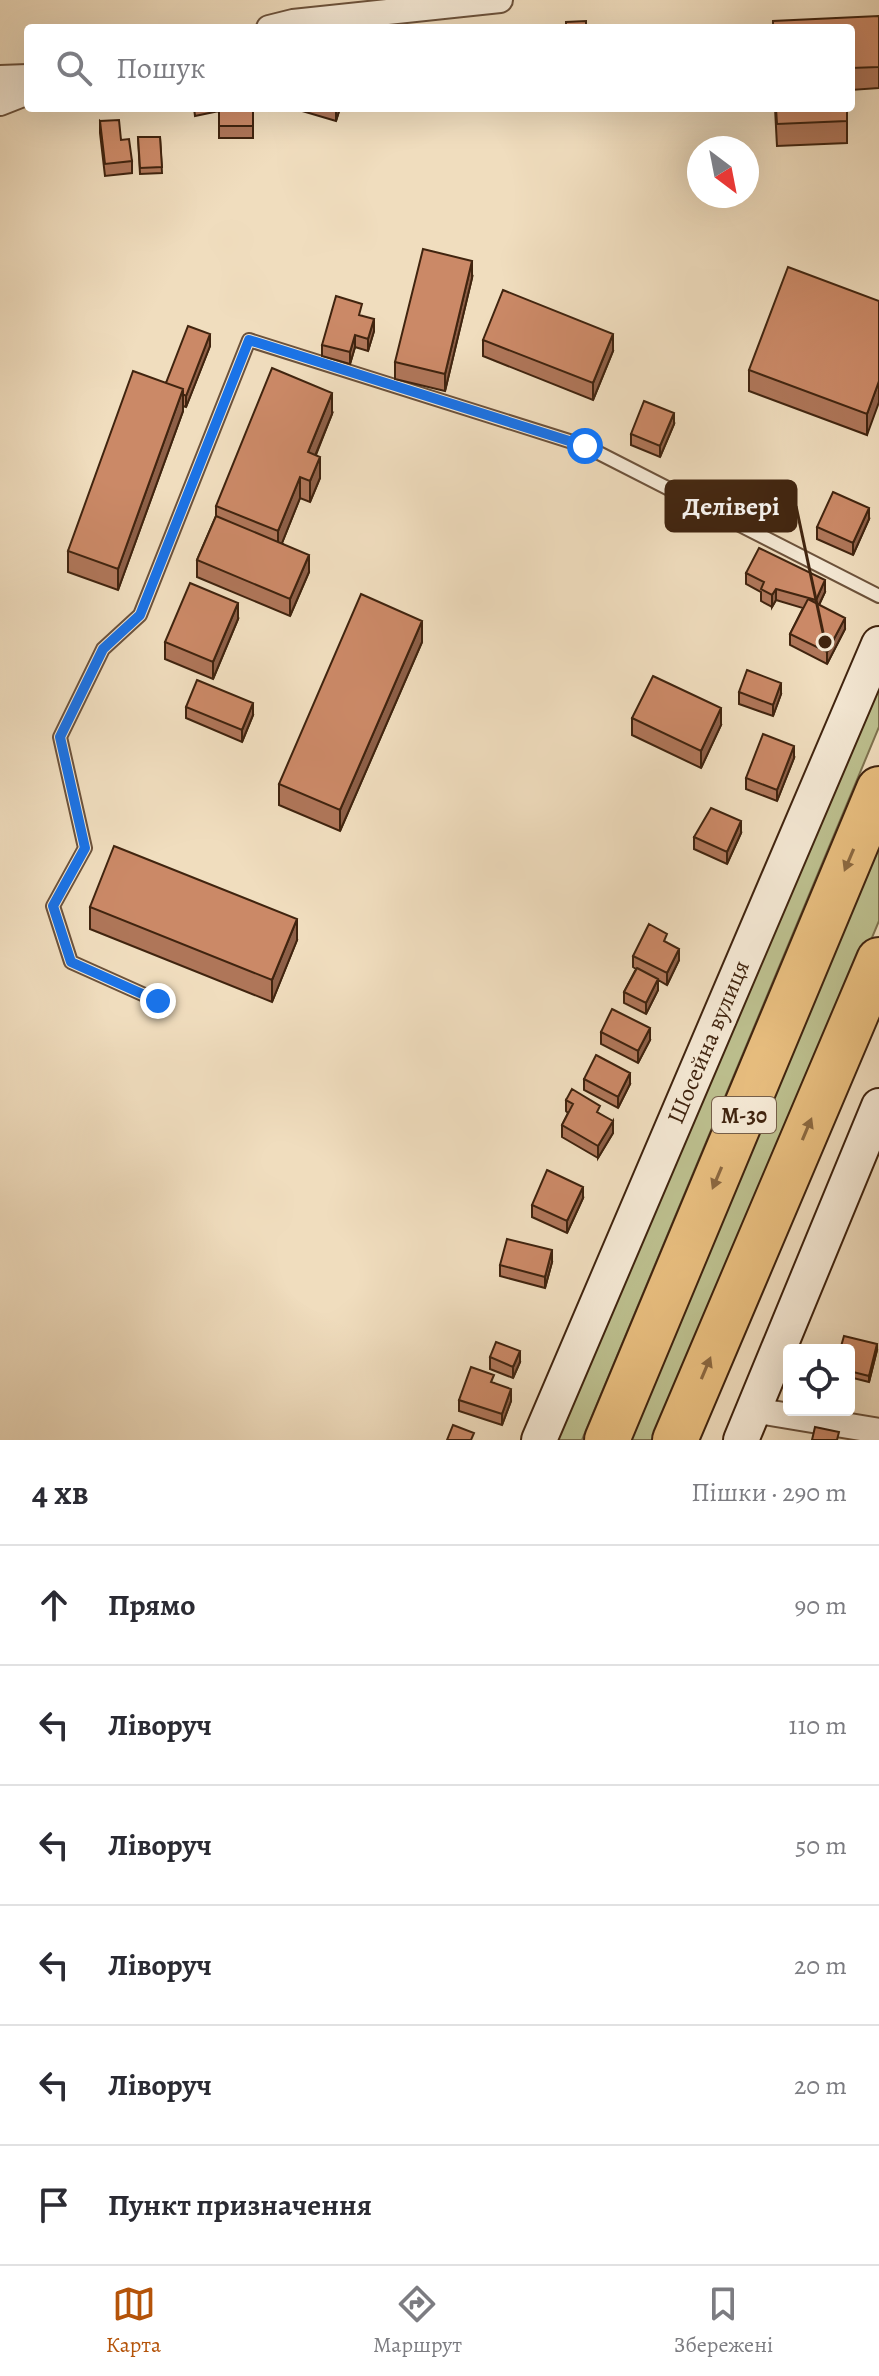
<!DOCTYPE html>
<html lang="uk">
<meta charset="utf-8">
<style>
body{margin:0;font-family:Alegreya,serif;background:#f7f7f7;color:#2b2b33}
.controls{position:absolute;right:24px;bottom:24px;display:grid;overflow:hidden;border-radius:8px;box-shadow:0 8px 32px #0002}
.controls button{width:72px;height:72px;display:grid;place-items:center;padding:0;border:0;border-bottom:2px solid #e1e1e2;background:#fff;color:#2b2b33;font:40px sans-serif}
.compass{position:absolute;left:687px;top:136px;width:72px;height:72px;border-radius:50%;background:#fff;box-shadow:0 8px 32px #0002;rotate:148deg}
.stop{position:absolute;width:24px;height:24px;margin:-18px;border:6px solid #1a73e8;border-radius:50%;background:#fff}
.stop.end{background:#1a73e8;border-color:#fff;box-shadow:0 2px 8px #0008}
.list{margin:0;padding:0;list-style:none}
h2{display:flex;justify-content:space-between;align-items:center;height:104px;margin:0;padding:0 32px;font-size:34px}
h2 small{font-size:26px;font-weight:400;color:#7c7c81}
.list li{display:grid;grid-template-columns:52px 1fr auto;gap:24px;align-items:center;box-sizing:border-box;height:120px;padding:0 32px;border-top:2px solid #e1e1e2}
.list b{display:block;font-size:30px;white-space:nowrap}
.list em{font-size:26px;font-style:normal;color:#7c7c81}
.icon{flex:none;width:44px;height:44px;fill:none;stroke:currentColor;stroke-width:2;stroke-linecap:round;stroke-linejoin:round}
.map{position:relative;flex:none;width:879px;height:1440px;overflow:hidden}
.search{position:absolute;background:#fff;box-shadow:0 8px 32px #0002;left:24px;right:24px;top:24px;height:88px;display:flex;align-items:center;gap:20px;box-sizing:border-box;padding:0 28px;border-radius:8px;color:#7c7c81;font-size:30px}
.sheet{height:824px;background:#fff}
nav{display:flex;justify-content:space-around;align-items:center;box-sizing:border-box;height:112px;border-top:2px solid #e1e1e2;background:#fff;font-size:22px;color:#7c7c81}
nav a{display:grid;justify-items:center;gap:4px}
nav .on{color:#b45309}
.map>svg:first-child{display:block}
</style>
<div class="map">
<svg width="879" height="1440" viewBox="0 0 879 1440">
<rect width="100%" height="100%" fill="#f0ddbe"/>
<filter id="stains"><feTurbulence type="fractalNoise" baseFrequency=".0025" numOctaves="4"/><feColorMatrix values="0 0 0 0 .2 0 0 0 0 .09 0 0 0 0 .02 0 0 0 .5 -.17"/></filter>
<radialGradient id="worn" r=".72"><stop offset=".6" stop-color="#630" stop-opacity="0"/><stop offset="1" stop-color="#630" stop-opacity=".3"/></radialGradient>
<path fill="#bdc08f" stroke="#7e724f" stroke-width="2" d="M879 671V727L582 1440H556Z
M879 834V921L661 1440H627Z"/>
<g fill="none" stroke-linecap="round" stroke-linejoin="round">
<defs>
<path id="lane" d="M158 1001 71 962 53 906 85 848 60 737 103 649 140 615 249 340 585 446 879 596"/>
<path id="street" d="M269 28 293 22 500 0
M0 78 28 77
M0 103 28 92
M753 1410 879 1431"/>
<path id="secondary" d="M539 1440 879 644
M741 1440 879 1106"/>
<path id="highway" d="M607 1440 879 789
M675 1440 879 960"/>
</defs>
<use href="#lane" stroke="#6c523b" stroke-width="16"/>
<use href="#street" stroke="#6c523b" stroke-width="28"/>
<use href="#secondary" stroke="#40240f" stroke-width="38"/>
<use href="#highway" stroke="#40240f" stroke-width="48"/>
<use href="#lane" stroke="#f5e9d5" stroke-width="12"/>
<use href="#street" stroke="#f5e9d5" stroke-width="24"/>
<use href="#secondary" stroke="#f5e9d5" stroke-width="34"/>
<use href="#highway" stroke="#e8be7f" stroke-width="44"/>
</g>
<path fill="#af7659" stroke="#40240f" stroke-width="2" d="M879 16V88L851 90V28Z
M194 108H253V138H219V111L195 116Z
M292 108H340L336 121Z
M775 108H847V143L777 146Z
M100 121 121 140 132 161V173L105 176 100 133Z
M138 137H160L162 173 140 174Z
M472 278 445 391 395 379V362Z
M879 301 867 435 749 391V370Z
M362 316 374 331 368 351 355 347 350 364 322 356V345Z
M483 340 613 351 593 400 483 356Z
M210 346 186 407 183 406V411L118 590 68 572V551L166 383Z
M332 414 316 455 320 478 310 502 300 498 282 543 309 572 290 616 197 577V560L216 516V506Z
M674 424 660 457 631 445V434Z
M869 519 853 555 817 539V527Z
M746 573 825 592 819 605 845 629 827 664 790 645V634L803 608 776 600 772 607 761 601V592L746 584Z
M238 619 213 679 165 659V642Z
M422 642 340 831 279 805V784Z
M739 692 781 694 773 716 739 704Z
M186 707 253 715 242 742 186 718Z
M632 718 721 725 701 768 632 735Z
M794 758 777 801 746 789V778Z
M741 833 727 864 694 849V837Z
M90 907 297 940 272 1002 90 929Z
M667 943 679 960 667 985 658 980V990L646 1014 624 1003V992L636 969 633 967V956Z
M601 1032 650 1040 638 1063 601 1044Z
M584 1079 630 1084 618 1108 584 1090Z
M566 1100 600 1114 613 1133 598 1158 562 1137V1125L568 1113 566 1111Z
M583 1198 567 1233 532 1217V1205Z
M552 1262 545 1288 500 1276V1265Z
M849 1350H877L869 1382 849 1377Z
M490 1357 520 1362 513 1378 490 1369Z
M494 1383 511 1401 502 1425 459 1411V1400Z"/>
<path fill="#8e6048" stroke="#40240f" stroke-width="2" d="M336 108H340L336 121Z
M472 261V278L445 391V374Z
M374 319V331L368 351V339Z
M210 334V346L186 407V396Z
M613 334V351L593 400V383Z
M355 335V347L350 364V352Z
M879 381V402L867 435V414Z
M183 389V411L118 590V569Z
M332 393V414L308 473V452Z
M674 413V424L660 457V446Z
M320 457V478L310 502V481Z
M300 477V498L278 553V531Z
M869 508V519L853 555V543Z
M309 555V572L290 616V599Z
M825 580V592L816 611V600Z
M776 589V600L772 607V595Z
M238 603V619L213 679V662Z
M845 618V629L827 664V652Z
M422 621V642L340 831V810Z
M781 683V694L773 716V705Z
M253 703V715L242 742V730Z
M721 708V725L701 768V751Z
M794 746V758L777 801V790Z
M741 821V833L727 864V852Z
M297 919V940L272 1002V980Z
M679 949V960L667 985V973Z
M658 979V990L646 1014V1003Z
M650 1028V1040L638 1063V1051Z
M630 1073V1084L618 1108V1097Z
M613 1121V1133L598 1158V1146Z
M583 1187V1198L567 1233V1221Z
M552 1250V1262L545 1288V1277Z
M877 1344V1350L869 1382V1376Z
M520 1351V1362L513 1378V1367Z
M511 1389V1401L502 1425V1414Z"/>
<path fill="#cb8967" stroke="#40240f" stroke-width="2" d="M879 16V67L851 68V28H773V21Z
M586 21V28H566V22Z
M219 108H253V126H219Z
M776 108H847V121L777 124Z
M119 120 121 140 129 139 132 161 105 164 100 121Z
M138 137H160L162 167 140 168Z
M423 249 472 261 445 374 395 362Z
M788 267 879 301V381L867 414 749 370Z
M503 290 613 334 593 383 483 340Z
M336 296 362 304 359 315 374 319 368 339 355 335 350 352 322 345Z
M188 326 210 334 186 396 183 394V389L166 383Z
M272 368 332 393 308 452 320 457 310 481 300 477 278 531 216 506Z
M133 371 183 389 118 569 68 551Z
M644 401 674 413 660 446 631 434Z
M833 492 869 508 853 543 817 527Z
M216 516 309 555 290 599 197 560Z
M759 548 825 580 816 600 776 589 772 595 761 589 764 582 746 573Z
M190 583 238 603 213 662 165 642Z
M361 594 422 621 340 810 279 784Z
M808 599 845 618 827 652 790 634Z
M747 670 781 683 773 705 739 692Z
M653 676 721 708 701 751 632 718Z
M197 680 253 703 242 730 186 707Z
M763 734 794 746 777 790 746 778Z
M711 808 741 821 727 852 694 837Z
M114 846 297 919 272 980 90 907Z
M649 924 667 934 664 941 679 949 667 973 633 956Z
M637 968 658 979 646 1003 624 992Z
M612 1009 650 1028 638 1051 601 1032Z
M596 1055 630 1073 618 1097 584 1079Z
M572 1089 600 1106 597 1112 613 1121 598 1146 562 1125 573 1104 566 1100Z
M547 1170 583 1187 567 1221 532 1205Z
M507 1239 552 1250 545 1277 500 1265Z
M844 1336 877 1344 869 1376 849 1371V1350H840Z
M496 1342 520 1351 513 1367 490 1357Z
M471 1367 494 1375 491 1382 511 1389 502 1414 459 1400Z
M453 1425 474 1433 471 1440H447Z
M815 1427 839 1432 837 1440H812Z"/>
<defs><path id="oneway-solid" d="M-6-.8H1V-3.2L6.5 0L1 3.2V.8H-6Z" transform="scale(2)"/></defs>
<g fill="#8c6941">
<use href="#oneway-solid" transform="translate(849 860) rotate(113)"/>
<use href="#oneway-solid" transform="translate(807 1129) rotate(-67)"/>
<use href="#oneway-solid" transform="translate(717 1178) rotate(113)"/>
<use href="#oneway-solid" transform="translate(706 1368) rotate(-67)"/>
</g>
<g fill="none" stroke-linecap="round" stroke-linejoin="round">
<path stroke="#1a73e8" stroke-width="10" d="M158 1001 71 962 53 906 85 848 60 737 103 649 140 615 249 340 585 446"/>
</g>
<g text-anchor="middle" stroke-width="8" stroke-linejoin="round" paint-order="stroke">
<rect fill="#f5e9d5" stroke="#765f4a" stroke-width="2" x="712" y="1097" width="64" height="36" rx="6"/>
<g font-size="22" font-weight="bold" fill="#40240f">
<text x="744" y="1123">М-30</text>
</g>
<g font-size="24" fill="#40240f" stroke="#f5e9d5">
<text transform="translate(708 1042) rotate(-67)" y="8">Шосейна вулиця</text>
</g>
</g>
<path fill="none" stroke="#40240f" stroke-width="3" d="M825 642L796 506"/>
<circle fill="#40240f" stroke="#f5e9d5" stroke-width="3" cx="825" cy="642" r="8"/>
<rect fill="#40240f" stroke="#40240f" stroke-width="3" x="666" y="481" width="130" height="50" rx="8"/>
<g font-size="26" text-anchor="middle" font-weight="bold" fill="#fff">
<text x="731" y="515">Делівері</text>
</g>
<rect width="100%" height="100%" filter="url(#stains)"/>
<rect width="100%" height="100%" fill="url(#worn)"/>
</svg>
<div class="controls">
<button><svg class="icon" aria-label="locate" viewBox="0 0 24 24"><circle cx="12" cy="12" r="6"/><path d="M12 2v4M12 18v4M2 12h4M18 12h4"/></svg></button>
</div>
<svg class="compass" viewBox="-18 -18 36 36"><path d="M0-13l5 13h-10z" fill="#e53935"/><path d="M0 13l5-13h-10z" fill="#7c7c81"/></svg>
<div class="stop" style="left:585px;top:446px"></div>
<div class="stop end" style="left:158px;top:1001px"></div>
<div class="search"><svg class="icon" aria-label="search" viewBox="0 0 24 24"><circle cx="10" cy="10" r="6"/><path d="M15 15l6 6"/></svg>Пошук</div>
</div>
<section class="sheet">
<h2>4 хв<small>Пішки · 290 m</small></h2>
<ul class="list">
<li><svg class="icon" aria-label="ahead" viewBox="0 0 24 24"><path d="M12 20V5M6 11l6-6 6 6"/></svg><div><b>Прямо</b></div><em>90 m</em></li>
<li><svg class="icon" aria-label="left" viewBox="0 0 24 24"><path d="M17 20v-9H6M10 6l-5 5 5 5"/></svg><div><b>Ліворуч</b></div><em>110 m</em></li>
<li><svg class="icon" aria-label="left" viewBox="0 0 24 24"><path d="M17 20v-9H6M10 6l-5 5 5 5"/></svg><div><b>Ліворуч</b></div><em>50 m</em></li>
<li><svg class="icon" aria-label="left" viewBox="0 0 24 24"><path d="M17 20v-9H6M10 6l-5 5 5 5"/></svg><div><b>Ліворуч</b></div><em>20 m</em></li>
<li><svg class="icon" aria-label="left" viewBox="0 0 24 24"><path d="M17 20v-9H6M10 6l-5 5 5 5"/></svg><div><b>Ліворуч</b></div><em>20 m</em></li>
<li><svg class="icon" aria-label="arrive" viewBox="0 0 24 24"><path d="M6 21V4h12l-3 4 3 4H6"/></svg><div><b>Пункт призначення</b></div></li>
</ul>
</section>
<nav>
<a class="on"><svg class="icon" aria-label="map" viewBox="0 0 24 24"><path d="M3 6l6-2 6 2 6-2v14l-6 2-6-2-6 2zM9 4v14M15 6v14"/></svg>Карта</a>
<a><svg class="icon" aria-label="directions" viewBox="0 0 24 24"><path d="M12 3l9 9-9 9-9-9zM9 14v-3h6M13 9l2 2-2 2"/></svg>Маршрут</a>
<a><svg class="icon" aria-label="saved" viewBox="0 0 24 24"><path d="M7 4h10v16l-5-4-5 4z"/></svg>Збережені</a>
</nav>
